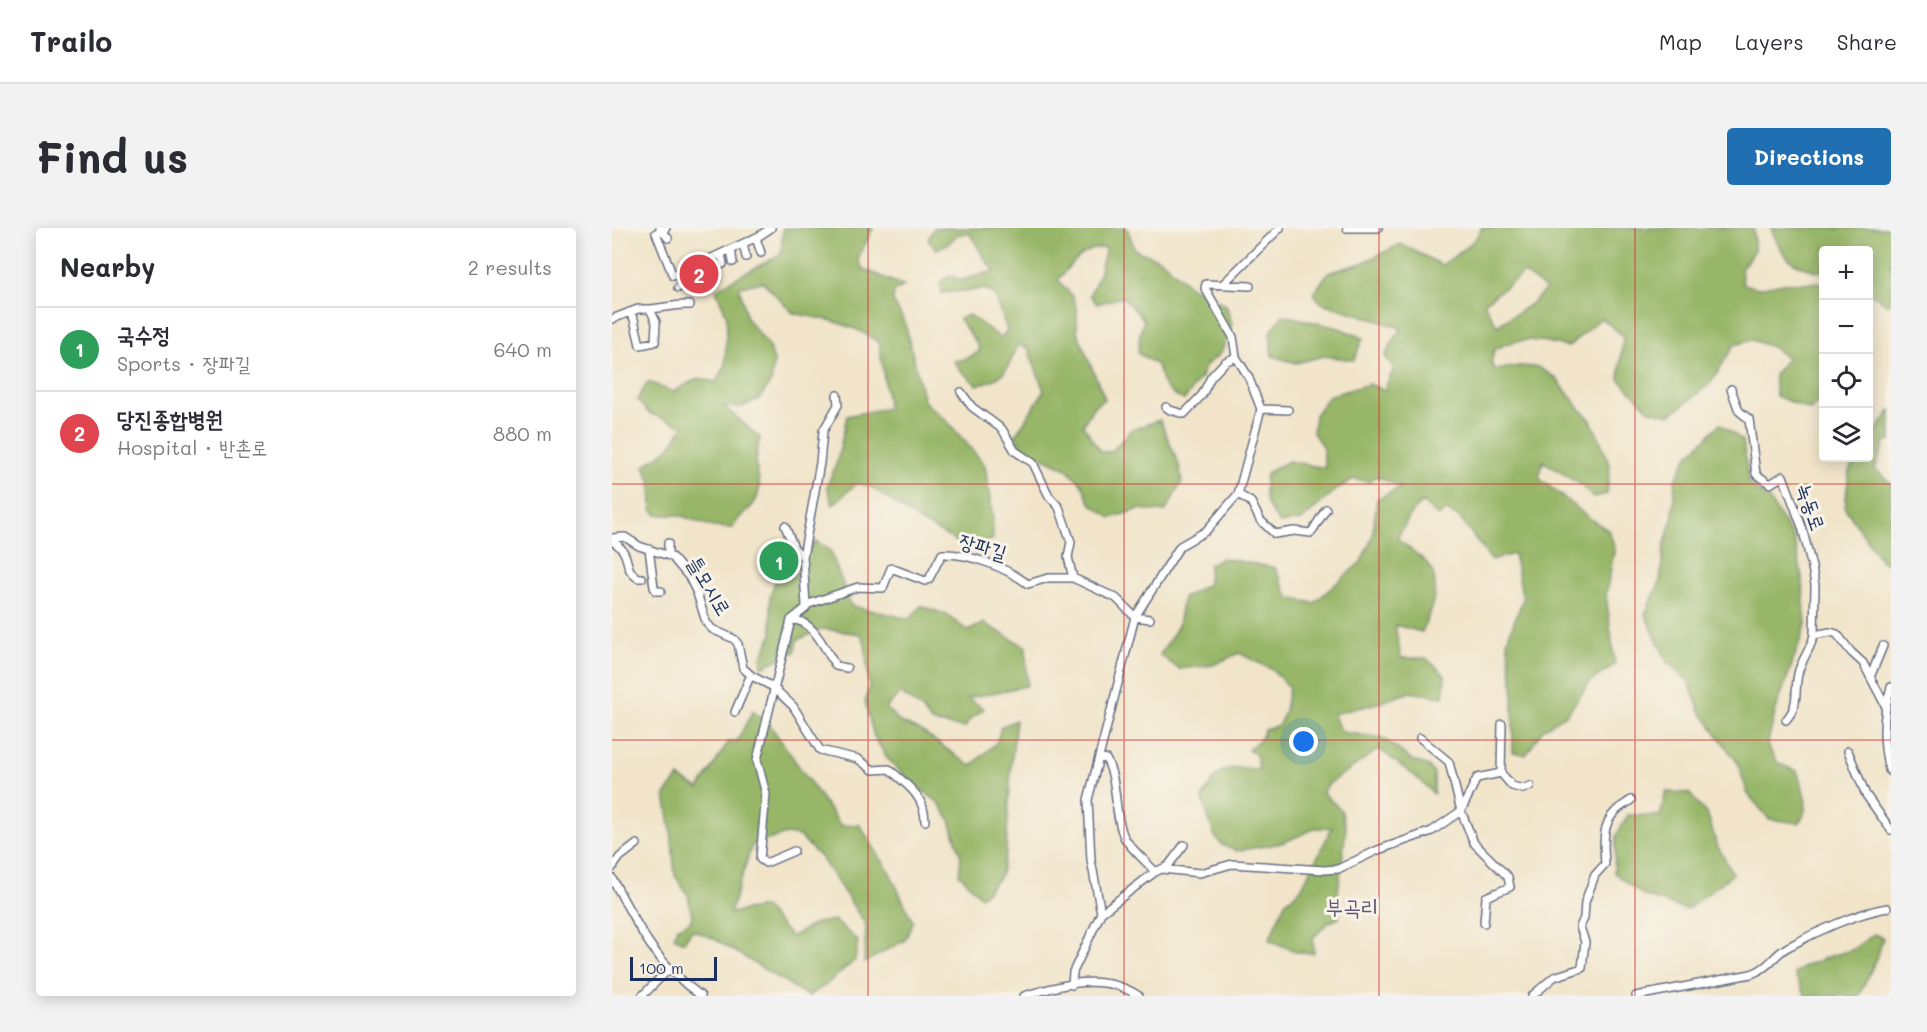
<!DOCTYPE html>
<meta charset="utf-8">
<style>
body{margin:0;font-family:Mali,"Poor Story",sans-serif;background:#f2f2f3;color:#2b2b33}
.controls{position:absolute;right:18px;top:18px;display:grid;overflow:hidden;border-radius:6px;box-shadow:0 3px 15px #0003}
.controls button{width:54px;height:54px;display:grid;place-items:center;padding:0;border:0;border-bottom:2px solid #e1e1e2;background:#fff;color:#2b2b33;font:30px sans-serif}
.scale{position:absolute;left:18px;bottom:15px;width:87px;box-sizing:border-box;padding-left:6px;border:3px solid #1b2f5e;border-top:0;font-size:16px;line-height:21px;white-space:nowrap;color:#1b2f5e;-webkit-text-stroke:4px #f7f3e8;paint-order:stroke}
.you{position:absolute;left:692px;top:514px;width:21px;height:21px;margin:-15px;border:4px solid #fff;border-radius:50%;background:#1a73e8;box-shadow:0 0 0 9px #1a73e833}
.badge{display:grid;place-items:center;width:39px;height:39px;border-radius:50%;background:#1f6fb2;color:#fff;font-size:20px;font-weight:700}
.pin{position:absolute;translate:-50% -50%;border:3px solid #fff;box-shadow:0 2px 6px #0006}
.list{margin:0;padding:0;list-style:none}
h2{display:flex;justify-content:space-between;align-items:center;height:78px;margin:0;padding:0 24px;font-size:26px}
h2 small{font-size:20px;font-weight:400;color:#7c7c81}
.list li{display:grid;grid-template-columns:39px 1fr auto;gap:18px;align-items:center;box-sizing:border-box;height:84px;padding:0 24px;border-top:2px solid #e1e1e2}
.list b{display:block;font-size:22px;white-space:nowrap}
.list p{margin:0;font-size:20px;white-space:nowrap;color:#7c7c81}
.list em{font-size:20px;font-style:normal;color:#7c7c81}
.icon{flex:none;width:33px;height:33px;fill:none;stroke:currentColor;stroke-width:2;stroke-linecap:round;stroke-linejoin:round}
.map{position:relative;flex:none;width:1279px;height:768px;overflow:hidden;border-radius:6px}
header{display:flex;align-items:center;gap:36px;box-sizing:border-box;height:84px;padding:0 30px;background:#fff;border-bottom:2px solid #e1e1e2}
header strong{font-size:28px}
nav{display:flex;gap:33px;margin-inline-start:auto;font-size:21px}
.intro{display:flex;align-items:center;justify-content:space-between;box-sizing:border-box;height:144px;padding:0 36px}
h1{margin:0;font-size:42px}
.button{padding:15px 27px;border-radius:6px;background:#1f6fb2;color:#fff;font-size:21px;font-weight:700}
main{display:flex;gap:36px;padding:0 36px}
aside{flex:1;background:#fff;border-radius:6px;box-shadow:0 3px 15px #0003}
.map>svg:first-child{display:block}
</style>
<header>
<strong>Trailo</strong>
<nav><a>Map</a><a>Layers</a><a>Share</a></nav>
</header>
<div class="intro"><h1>Find us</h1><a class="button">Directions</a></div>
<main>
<aside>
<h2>Nearby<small>2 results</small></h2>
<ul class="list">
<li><span class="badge" style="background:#2e9e5b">1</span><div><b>국수정</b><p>Sports · 장파길</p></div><em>640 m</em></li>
<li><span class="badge" style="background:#e0444e">2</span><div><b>당진종합병원</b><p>Hospital · 반촌로</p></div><em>880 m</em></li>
</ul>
</aside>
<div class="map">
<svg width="1279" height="768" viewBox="0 0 1279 768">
<rect width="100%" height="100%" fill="#f7f3e8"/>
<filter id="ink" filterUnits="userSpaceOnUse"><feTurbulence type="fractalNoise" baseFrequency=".0167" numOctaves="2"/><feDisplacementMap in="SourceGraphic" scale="12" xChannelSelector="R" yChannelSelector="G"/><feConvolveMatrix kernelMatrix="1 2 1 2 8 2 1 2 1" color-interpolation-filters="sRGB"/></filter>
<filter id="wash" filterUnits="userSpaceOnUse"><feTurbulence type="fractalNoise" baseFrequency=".008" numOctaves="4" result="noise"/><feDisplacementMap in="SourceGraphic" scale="24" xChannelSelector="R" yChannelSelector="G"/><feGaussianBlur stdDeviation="1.35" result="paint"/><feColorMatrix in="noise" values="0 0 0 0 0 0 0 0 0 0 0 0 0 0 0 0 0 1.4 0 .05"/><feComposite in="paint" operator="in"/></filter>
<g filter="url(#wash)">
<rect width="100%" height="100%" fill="#f1e4c9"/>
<path fill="#97b668" stroke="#597263" stroke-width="1.5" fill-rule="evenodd" d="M171 0H261L246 31 251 41 292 58 282 63 281 73 293 95 312 173 337 195 373 237 381 291V311L360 322 308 293 259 259 245 255 221 277 215 258 225 234 235 188 276 180 267 114 246 102 221 93 181 85 151 54 127 59 135 91 156 117 162 133 159 154 147 171 130 179 112 178 148 210C145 220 144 229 144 239 145 246 149 255 147 262 143 284 128 282 121 300L101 299 67 287H45L40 281 39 254 32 238 57 220 72 198 37 185 25 172 36 154 61 164 86 150 104 154 113 139 115 89 104 62C125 47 148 39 169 26Z
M322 0H515L523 22 549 32 579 59 614 77 620 96 609 125 594 137 589 149 572 172C552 163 551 158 545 137L526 125 528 105 532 92 511 69 485 76 478 67 487 47 494 20C473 18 458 37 446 52L461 69 465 83V104L493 171 482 178 471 197 489 224 500 223 519 202 548 192 567 237 570 254 553 284 528 281 499 290 478 275 470 256 455 241 409 219 403 208 432 163 416 120 406 117C394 143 395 150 365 157L346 140 342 133 353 131 367 124 366 117 347 91 357 87 389 110 395 102 383 67 373 61 330 65 328 55 337 47 349 52 383 43 373 31 358 6H346L336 16 324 21 316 12Z
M869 0H1142V23L1129 41 1131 56 1147 60 1171 55H1211V169L1198 182 1164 168 1162 147 1176 130 1160 119 1140 112 1122 117 1099 155 1058 187 1037 182 1007 151 1011 108 989 90 956 119C931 112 905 107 882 122L879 136 884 142 907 138 926 139 944 150 968 181 978 191 987 209 998 238 995 266 980 269 969 257 931 233 927 250 977 290 996 302 1003 319 994 366 1003 437 979 453 954 487 931 501 914 527 901 524V456L895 412 911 371 902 326 879 332 847 289 834 283 826 288 810 274 799 286 785 310C794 319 806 326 815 335 832 354 818 384 810 404L783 397 789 430H814L833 447 831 469 798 464 766 475 721 486 729 504 771 510 800 532 817 538 822 546V566L809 553 767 521 718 555 710 564 729 582 734 601 726 664 727 690 716 695 701 710 702 725 685 724 657 712 673 675 689 661 720 600H704L670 615 624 623 610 617 602 607 590 570C609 537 611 539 647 541L644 526 636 522 650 509 652 502 667 497 673 483 677 459 659 441 627 425 601 437 567 441 548 427 566 398 571 370 596 356 597 336 611 330 663 340 677 370 702 375 749 334 760 310 765 271 789 259 764 248 757 254 741 251 724 262 690 292 668 295C652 276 651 269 654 245L677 233 713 240 711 219 701 205 703 187 717 168 757 156 772 162 782 141 773 128 789 100 710 75 701 66 716 45 750 35 789 16 830 37C841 29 867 13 869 0ZM912 45 934 61 919 76 885 98 872 75Z
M1159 0H1279V74L1276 77 1257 64 1256 22H1212L1211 44C1180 39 1170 30 1159 0Z
M671 87 727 100 751 110 742 132 712 128 684 135 660 128 658 105Z
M1279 182V213H1273L1263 241 1279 255V337L1269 333 1233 280 1237 243 1245 230H1256L1257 213Z
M1108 196 1131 213 1137 256 1157 272 1182 310 1190 348 1194 397 1164 481 1155 518 1167 536 1185 543C1191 561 1200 579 1187 595L1157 591 1136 566 1125 534 1088 483 1076 453 1055 434 1033 386 1048 354 1052 319 1061 287 1063 252 1075 229Z
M203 313 218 322 239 378 298 391 309 378 335 387 356 403 372 395 414 419 415 458 356 470 372 481 356 493 353 500 319 494 311 482 288 465 274 480 288 494 309 503 359 538 385 514 389 499 404 492 399 539 394 624 388 649 369 669 347 646 349 629 338 592 327 575 296 551 276 531 262 509 253 475 257 459 253 415 249 406 211 401 185 412 183 424 150 439 149 431 160 406 158 368 163 354 183 347Z
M141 483 157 496 229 598 247 596 278 645 301 694 293 712 252 735 254 697 210 631 187 608 174 606 140 617 118 685 152 679 179 709 204 695 222 692 246 713 243 732 214 757 196 768 101 710 80 702 72 714 62 709 65 700 78 694 80 688 76 667 63 648 59 602 53 567 67 549 87 561 116 514 125 513Z
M1054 564 1077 565 1096 588 1105 617 1121 646 1074 682 1031 667 1002 645 1004 608 1016 587 1048 588Z
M1262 706 1271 710 1266 727 1247 768H1194L1182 746 1193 738 1218 728 1240 722Z"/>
</g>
<g filter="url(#ink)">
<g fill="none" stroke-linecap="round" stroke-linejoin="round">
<defs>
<path id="minor" d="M48 0 56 10
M54 0 44 5 61 48 147 8 159 0
M735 0H766
M144 10 149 25
M131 16 134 29
M119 21 121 34
M611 56 668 0
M66 60 111 36 109 26
M38 81C52 80 64 76 78 77
M0 91 26 81H38L44 94 43 114 28 117 22 91 17 84
M1119 161 1127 183 1137 191 1144 246 1158 256 1171 248 1190 299 1200 339 1203 357 1202 407
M349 164 360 179 390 201 403 223 421 235 437 268 447 279 459 314 456 329 461 350 504 370 523 389 538 391
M554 179 558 182 572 186 590 167 599 149 613 134 624 129
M649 181 676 182
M626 266 639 274 648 292 663 306 682 303 699 305 714 281
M173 298 182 320 191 329
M0 310 13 309 27 318 60 329 77 349 85 365 94 394 100 401 122 411 126 416 131 440 140 448 161 459 181 478 208 522 246 531 261 542 277 541C294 556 313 568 313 593
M0 313C22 326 9 340 26 350H30
M56 315V326
M37 321 42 359 44 363H49
M194 377 191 329 208 235 211 203 226 177 225 167
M179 392C201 390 213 422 224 438L235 440
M1259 447 1271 418
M1279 459C1270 487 1270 514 1277 542L1279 544
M123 484 137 451 140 448
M1174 492C1189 475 1181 462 1187 442 1191 430 1199 420 1202 407L1218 404 1225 406 1239 424 1251 435 1273 477
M808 510 837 534 849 583 862 615 896 649 898 659 874 669 872 695
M1236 523 1254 567 1279 602
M487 529 494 531C507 554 501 585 512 609 517 619 535 634 543 644
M889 545 890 496
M182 623 154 635 148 631 154 566 145 532 179 392 194 380V377L246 359 271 360 279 340 313 353 317 351 330 326C357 325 395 340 416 356L436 350H461
M0 640 8 629 25 616
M550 641 588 645 620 636 712 642 726 641 766 622 820 603 849 583 865 550 889 545 900 558 911 561 918 558
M0 650C26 699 43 735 89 768
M489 685 543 644 556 638 572 617
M460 757 461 744 489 685 479 632 476 572 523 389 568 318 594 303 626 266 649 181 636 148 624 129 621 109 593 60 594 56 638 58
M30 768 56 742
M412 768C451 756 491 744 527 768
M920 768 942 749 970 740 973 714 968 699 972 690 973 674 983 647 993 636C992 620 989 597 1003 584 1007 579 1014 576 1019 572
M1024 768 1139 746C1159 739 1161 727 1176 719 1203 704 1245 685 1275 680"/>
</defs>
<use href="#minor" stroke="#666e83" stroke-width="10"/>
<use href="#minor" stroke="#fff" stroke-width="7"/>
</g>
</g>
<path fill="none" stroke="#d62828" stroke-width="1.5" stroke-opacity="0.55" d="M256 0V768M512 0V768M767 0V768M1023 0V768M0 256H1279M0 512H1279"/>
<g text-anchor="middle" stroke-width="6" stroke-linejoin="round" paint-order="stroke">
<g font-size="20" fill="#1b2f5e" stroke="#f7f3e8">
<text transform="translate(1199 279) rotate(71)" y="7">녹동로</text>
<text transform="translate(371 319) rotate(16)" y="7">장파길</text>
<text transform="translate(97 358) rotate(59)" y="7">틀모시로</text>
</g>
<g font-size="22" fill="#635775" stroke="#f7f3e8">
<text x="740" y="687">부곡리</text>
</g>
</g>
</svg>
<div class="controls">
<button>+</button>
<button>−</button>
<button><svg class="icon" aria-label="locate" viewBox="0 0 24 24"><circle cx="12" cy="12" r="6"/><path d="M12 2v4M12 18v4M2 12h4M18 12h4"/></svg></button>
<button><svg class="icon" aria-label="layers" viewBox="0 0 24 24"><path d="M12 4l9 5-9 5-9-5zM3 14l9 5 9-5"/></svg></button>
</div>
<div class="scale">100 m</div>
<div class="you"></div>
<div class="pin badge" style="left:167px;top:333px;background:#2e9e5b">1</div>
<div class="pin badge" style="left:87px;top:46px;background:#e0444e">2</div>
</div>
</main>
